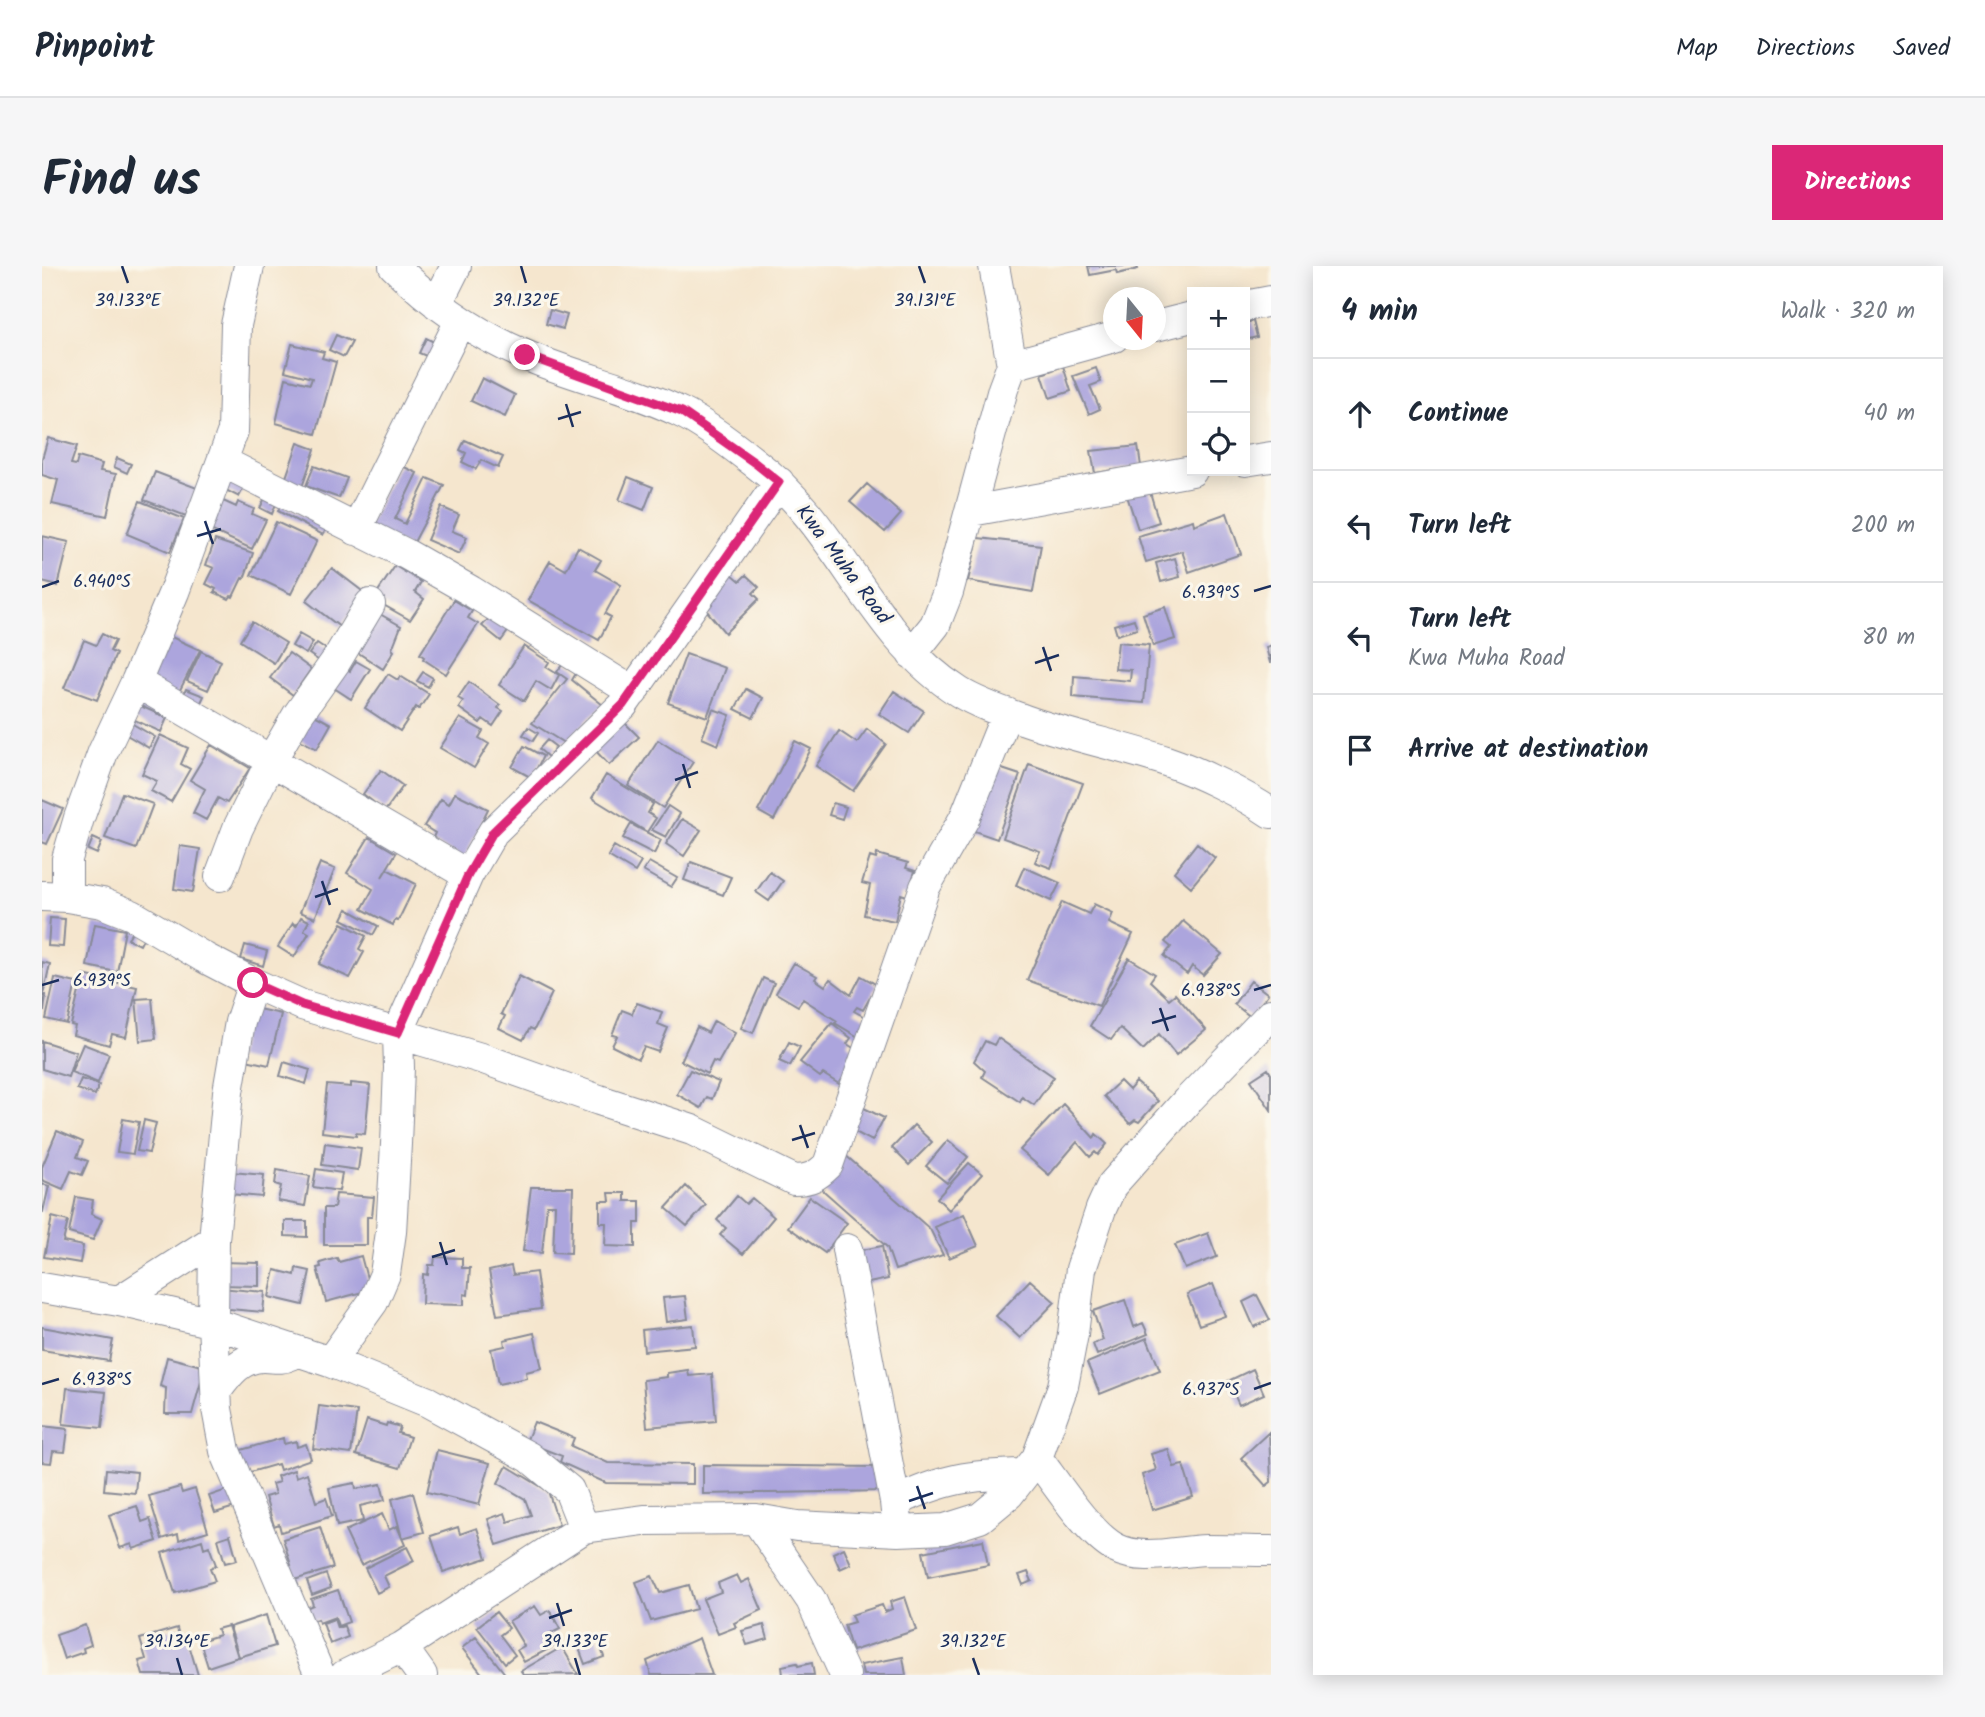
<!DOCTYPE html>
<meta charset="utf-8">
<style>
body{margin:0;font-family:Kalam,sans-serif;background:#f6f6f7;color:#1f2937}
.controls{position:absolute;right:21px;top:21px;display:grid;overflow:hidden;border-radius:0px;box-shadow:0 4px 18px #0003}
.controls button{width:63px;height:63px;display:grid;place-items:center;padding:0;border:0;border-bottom:2px solid #e0e1e3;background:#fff;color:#1f2937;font:35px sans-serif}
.compass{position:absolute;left:1061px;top:21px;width:63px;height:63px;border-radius:50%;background:#fff;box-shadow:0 4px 18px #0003;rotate:162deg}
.stop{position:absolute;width:21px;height:21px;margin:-16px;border:5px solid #db2777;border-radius:50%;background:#fff}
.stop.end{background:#db2777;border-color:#fff;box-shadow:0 2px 7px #0008}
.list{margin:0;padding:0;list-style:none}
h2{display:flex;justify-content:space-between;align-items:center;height:91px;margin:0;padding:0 28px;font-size:30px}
h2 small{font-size:23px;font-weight:400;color:#747a83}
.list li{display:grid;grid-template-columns:46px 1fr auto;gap:21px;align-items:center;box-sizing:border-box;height:112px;padding:0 28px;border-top:2px solid #e0e1e3}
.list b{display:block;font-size:26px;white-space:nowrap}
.list p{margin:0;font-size:23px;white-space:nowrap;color:#747a83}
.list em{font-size:23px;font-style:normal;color:#747a83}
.icon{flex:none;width:38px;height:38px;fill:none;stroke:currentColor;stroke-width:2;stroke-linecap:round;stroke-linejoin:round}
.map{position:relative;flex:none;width:1229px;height:1409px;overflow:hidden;border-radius:0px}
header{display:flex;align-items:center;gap:42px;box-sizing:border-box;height:98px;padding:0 35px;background:#fff;border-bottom:2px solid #e0e1e3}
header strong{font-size:33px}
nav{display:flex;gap:38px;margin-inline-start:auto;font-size:24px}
.intro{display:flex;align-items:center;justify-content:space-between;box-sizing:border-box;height:168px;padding:0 42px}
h1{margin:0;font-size:49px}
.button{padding:18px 32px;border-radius:0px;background:#db2777;color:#fff;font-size:24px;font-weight:700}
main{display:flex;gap:42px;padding:0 42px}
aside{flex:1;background:#fff;border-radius:0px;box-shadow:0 4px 18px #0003}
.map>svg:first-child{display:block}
</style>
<header>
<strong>Pinpoint</strong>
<nav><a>Map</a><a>Directions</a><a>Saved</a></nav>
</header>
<div class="intro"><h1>Find us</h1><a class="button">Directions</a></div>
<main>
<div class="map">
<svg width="1229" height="1409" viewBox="0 0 1229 1409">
<rect width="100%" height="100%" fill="#fbf7ec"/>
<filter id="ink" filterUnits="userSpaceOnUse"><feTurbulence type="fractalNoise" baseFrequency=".0143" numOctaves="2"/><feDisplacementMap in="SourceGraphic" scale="14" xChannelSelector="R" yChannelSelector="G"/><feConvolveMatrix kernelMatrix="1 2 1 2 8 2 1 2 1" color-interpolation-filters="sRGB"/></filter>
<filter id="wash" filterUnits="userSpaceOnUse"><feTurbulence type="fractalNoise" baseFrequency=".00686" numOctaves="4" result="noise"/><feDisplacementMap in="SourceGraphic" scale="28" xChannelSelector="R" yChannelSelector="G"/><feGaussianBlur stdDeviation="1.57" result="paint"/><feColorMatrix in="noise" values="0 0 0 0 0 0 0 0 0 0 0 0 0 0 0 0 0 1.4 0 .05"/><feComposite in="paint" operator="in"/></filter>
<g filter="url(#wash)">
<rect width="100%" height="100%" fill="#f5e6ce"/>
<g id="blocks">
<path fill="#aca5dd" d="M1046 0H1095L1096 3 1075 8 1074 4 1048 9Z
M508 44 525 49 521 63 504 58Z
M1211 55 1215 71 1203 74V57Z
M294 69 310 76 302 91 287 84Z
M384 72 396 78 389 92 377 87Z
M250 78 282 86 280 92 294 96 274 168 234 157 244 112 268 118 270 112 243 105Z
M1021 100 1029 125 1008 132 1000 108Z
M1054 102 1059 116 1048 120 1058 143 1047 148 1031 110Z
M440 112 473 129 463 151 429 135Z
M6 172 35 180 29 198 34 199 36 191 60 198 58 205 74 208 65 250 10 238 16 214 0 209V193Z
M423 174 461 191 456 202 439 194 434 203 420 196 424 187 418 184Z
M256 177 273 183 258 227 241 220Z
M1096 180 1099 200 1053 207 1049 185Z
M75 192 89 198 85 207 72 201Z
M356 198 375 207 353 253 363 258 385 212 402 219 369 282 325 264Z
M272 200 305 212 297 232 264 220Z
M113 206 155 222 144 250 102 234Z
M183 211 202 221 197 231 178 221Z
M586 211 611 221 602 244 577 234Z
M825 218 859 248 843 266 808 236Z
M1107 223 1117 256 1096 263 1085 230Z
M224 230 235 235 230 248 218 242Z
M179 234 194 241 196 236 212 243 210 248 224 254 210 283 166 263Z
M98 235 142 253 128 286 85 268Z
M239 239 285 262 281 269 236 245Z
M399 241 417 249 410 265 425 271 417 288 385 274Z
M1185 247 1199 288 1147 306 1140 285 1104 296 1096 270 1151 254 1152 259Z
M234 256 275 275 249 328 209 309Z
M0 270 27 276 16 320 0 316Z
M936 272 999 279 991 326 926 315Z
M173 274 211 287 202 313 200 312 191 331 189 330 187 333 172 326 174 323 164 318 172 302 164 299Z
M536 281 559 294 553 304 579 319 563 348 569 351 557 374 486 334 508 295 524 304Z
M1133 292 1138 311 1119 316 1114 297Z
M353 300 379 316 373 326 382 333 368 354 331 333Z
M290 302 324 328 298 361 264 335Z
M690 308 698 315 704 309 717 321 711 327 717 333 683 367 660 339Z
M412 334 430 345 426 352 436 358 404 408 381 393 382 391 378 388Z
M1123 341 1133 373 1111 380 1101 348Z
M327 342 359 360 350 383 352 385 341 403 315 386Z
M449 350 467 364 459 375 440 360Z
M1092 353 1095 363 1075 369 1072 359Z
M210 356 244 377 232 397 198 375Z
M60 368 73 375 68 385 74 388 55 434 22 422 42 374 54 379Z
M257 368 271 376 264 388 250 380Z
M125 369 158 384 135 430 103 415Z
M1076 376 1107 379 1102 437 1031 431 1032 410 1088 415 1089 404 1073 403Z
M275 377 287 385 279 396 267 388Z
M1229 379V397H1228L1224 381Z
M482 380 507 396 504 401 517 409 509 424 494 415 482 435 457 419Z
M159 385 179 395 166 424 145 415Z
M247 387 269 403 251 429 228 412Z
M644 388 683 402 665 451 626 437Z
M314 395 328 403 309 433 286 418 299 399 308 405Z
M523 395 536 404 530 414 561 439 522 477 490 457 525 413 515 406Z
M381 406 391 412 386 421 375 415Z
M346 408 356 414 358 410 387 428 377 443 374 441 358 465 323 442Z
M427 416 458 439 456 442 461 445 451 460 441 453 438 457 417 442 421 435 416 432Z
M144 423 162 430 155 445 138 438Z
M704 423 721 432 711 452 693 443Z
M852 425 882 445 867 467 837 448Z
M92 437 125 452 119 466 86 451Z
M671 443 688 449 676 479 660 472Z
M267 446 289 458 275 483 254 472Z
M418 452 441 465 437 472 447 478 432 502 398 482Z
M579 453 597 471 567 499 550 481Z
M89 457 113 471 107 482 83 468Z
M486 461 496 467 491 475 481 469Z
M825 463 844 478 811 525 774 500 797 465 815 477Z
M118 469 146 482 139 498 148 503 129 536 109 525 115 515 100 508Z
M505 474 514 481 506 491 497 483Z
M616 474 651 496 621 542 586 520Z
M753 475 769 483 732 554 716 545Z
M169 479 208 502 185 537 176 532 164 554 151 547 163 523 148 514Z
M482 480 501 490 490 512 470 501Z
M987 498 1041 517 1009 602 993 596 998 585 961 572Z
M954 501 978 509 955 573 932 565Z
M339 504 361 520 343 545 321 528Z
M564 509 611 538 606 547 614 552 605 566 550 532Z
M80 527 111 538 94 583 63 572Z
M413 527 446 543 422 592 389 576 393 567 382 560 399 533 407 538Z
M0 534 21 543 5 578 0 576Z
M791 537 804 541 800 553 787 549Z
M626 540 638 548 624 571 610 564Z
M640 553 659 564 642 590 624 578Z
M589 558 619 574 612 588 581 572Z
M327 571 354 587 340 611 345 603 374 618 356 655 353 654 351 659 320 643 331 623 305 607Z
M51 572 60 576 55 588 46 584Z
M1155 577 1173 592 1149 621 1132 606Z
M138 580 158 583 151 626 132 623Z
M572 580 599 596 593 606 566 590Z
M835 588 866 597 864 602 873 605 865 630 859 628 853 655 822 649 828 619 820 617 828 591 834 593Z
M607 596 635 612 629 621 601 605Z
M649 596 689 611 681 629 642 614Z
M278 597 293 603 273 652 258 646Z
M982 601 1018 617 1009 635 974 619Z
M728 606 741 615 727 635 714 626Z
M1020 636 1047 648 1052 638 1071 647 1067 657 1091 668 1057 740 985 714Z
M305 643 336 660 331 669 300 653Z
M259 651 267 655 262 664 267 667 252 691 236 681 251 657 254 660Z
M8 652 23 653 21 681 6 680Z
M1141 655 1180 688 1161 709 1150 700 1145 708 1122 690 1129 681 1123 676Z
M300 657 324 670 317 683 322 686 308 712 277 698Z
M53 658 83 664 75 706 45 700Z
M91 663 103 669 98 679 86 673Z
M203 679 225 685 221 700 199 693Z
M1087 692 1113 708 1108 715 1127 733 1133 728 1164 764 1134 789 1117 768 1101 784 1078 762 1069 774 1048 760Z
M0 696 8 698 1 729H4L2 746Z
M752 697 775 710 773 713 783 720 788 713 809 729 819 710 835 719 821 744 815 741 812 745 828 754 818 772 793 757 795 755 761 733 756 740 734 727Z
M41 709 95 721 84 771 70 768 67 779 31 769 33 760 29 759Z
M477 710 510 727 492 764 488 762 481 774 457 762 463 750 459 748Z
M13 712 34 717 25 758 4 753Z
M721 712 732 717 711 767 699 762Z
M1209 715 1226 728 1209 751 1192 738Z
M110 732 114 773 98 775 94 733Z
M595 737 620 746 616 758 626 762 616 786 602 781 596 793 570 780 575 770 570 769 580 744 590 748Z
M207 741 239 748 227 799 195 792Z
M672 755 693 767 676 797 671 795 665 808 639 795 655 761 666 767Z
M790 757 809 772 805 778 818 786 797 818 781 808 778 811 758 796Z
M956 772 1012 811 992 839 980 831 978 836 940 811 943 805 932 795 943 775 952 779Z
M0 775 34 786 26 811 0 803Z
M747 776 758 781 748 800 737 795Z
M41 778 67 788 56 817 29 806Z
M242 796 268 804 264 818 238 810Z
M1226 803 1229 808V844L1209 814Z
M648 804 677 816 670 833 665 831 659 842 635 828Z
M39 813 57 819 53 829 35 823Z
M1078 815 1087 824 1094 816 1116 835 1097 856 1093 854 1088 858 1062 830Z
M309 817 328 819 323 868 314 867V870L280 866 285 819 309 821Z
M814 838 842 852 830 875 802 860Z
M1021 838 1052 872 1054 868 1065 878 1056 889 1053 886 1048 891 1035 876 1007 909 978 884Z
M81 853 97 856 91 888 75 886Z
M102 854 114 857 107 887 95 885Z
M872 859 890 876 867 899 850 882Z
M15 865 41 876 35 891 46 895 40 909 29 905 21 923 0 914V901Z
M906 874 926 891 905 917 884 900Z
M283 877 319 882 316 904 280 899Z
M802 888 888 963 901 989 853 1004 845 981 775 919Z
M927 897 940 908 907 944 895 932Z
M274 903 300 907 297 925 271 921Z
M235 904 268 910 263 940 236 935 239 920 233 918Z
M190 906 222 909 220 931 188 928Z
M0 918 7 920 1 946H0Z
M644 920 664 939 645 960 624 942Z
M489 921H531L529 987 511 986 513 939H505L500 987 481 985Z
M567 927H583V935H598V957H593V981L563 980 564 957H558V935H568Z
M294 928 332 931 330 951H325V979H282V942H292Z
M695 930 704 938 710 932 732 951 701 988 678 969 684 962 675 954Z
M34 931 51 934 49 948 60 953 51 974 27 967Z
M768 931 805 957 783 987 746 961Z
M922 948 936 980 907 992 893 961Z
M10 951 26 955 21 976 41 980 38 997 2 991Z
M243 955H265V971L243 970Z
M1166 967 1175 991 1143 1003 1133 979Z
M840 980 846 1013 817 1019 810 986Z
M319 990 328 1024 284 1036 275 1002 279 1001 278 997 295 992 297 996Z
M393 991 420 992V1002H428L426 1029 422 1028V1039L380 1038 381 1008 386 1009 387 999H392Z
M178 996 217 997V1020L178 1019Z
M469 1000 471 1009 494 1006 499 1043 455 1049 447 1005Z
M254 1002 268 1005 261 1039 227 1031 233 1004 253 1009Z
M988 1014 1013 1036 978 1072 954 1050Z
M1171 1018 1183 1050 1157 1059 1145 1028Z
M178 1022 223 1026 221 1046 176 1042Z
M1215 1029 1228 1054 1212 1061 1201 1036Z
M643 1030 646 1053 624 1056 621 1032Z
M1083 1034 1092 1061 1101 1057 1106 1068 1055 1089 1051 1078 1061 1074 1051 1045Z
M651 1059 653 1080 602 1085 600 1064Z
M0 1061 71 1074 67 1095 0 1084Z
M492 1067 500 1102 484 1106 485 1112 456 1118 449 1083 463 1080 462 1074Z
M1105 1072 1118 1104 1058 1128 1045 1097Z
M125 1091 163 1101 150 1148H123L124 1122 118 1120Z
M1211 1103 1222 1128 1197 1139 1186 1115Z
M646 1104 647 1110 670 1108 674 1155 605 1161 601 1114 625 1111V1107Z
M25 1122 64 1126 60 1162 21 1158Z
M277 1140 315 1145 309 1188 271 1183Z
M325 1154 344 1160 345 1157 358 1161 356 1167 368 1171 358 1202 314 1189Z
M492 1156 532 1172 529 1180 566 1197 651 1198V1218L564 1217 518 1196 520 1190 484 1176Z
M0 1160 26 1163 23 1186 11 1185 9 1197 0 1196Z
M1227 1166 1229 1216 1224 1220 1199 1192Z
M241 1172 242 1178 254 1175 255 1181 264 1178 269 1193 238 1204 236 1198 198 1209 192 1186Z
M1126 1183 1132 1201 1141 1199 1151 1231 1110 1244 1100 1209 1114 1204 1109 1188Z
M395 1184 448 1197 437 1239 385 1226Z
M661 1199 836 1201 844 1225 661 1228Z
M465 1200 506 1225 517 1259 455 1279 446 1253 463 1247 466 1256 489 1249 483 1233 456 1217Z
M64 1203 95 1206 93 1227 62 1224Z
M252 1204 254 1211 265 1207 274 1236 284 1232 290 1250 239 1266 237 1258 232 1260 223 1231 233 1228 230 1218 237 1216 235 1210Z
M313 1217 314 1223 339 1218 343 1234 318 1240 321 1255 295 1260 287 1222Z
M138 1221 140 1227 153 1223 166 1265 137 1274 136 1268 120 1273 107 1230Z
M190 1222 196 1240 173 1247 167 1230Z
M371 1227 382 1266 360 1272 350 1233Z
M95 1240 100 1256 108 1253 115 1275 91 1283 90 1278 78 1282 67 1249Z
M340 1248 347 1264 355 1260 363 1279 319 1299 303 1265Z
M278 1261 291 1302 249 1315 244 1300 249 1299 241 1273Z
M416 1261 418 1268 435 1262 445 1292 401 1306 389 1270Z
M188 1269 195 1294 183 1297 176 1273Z
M160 1274 162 1282 167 1280 174 1299 168 1302 173 1315 133 1327 120 1287Z
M941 1274 946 1299 886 1311 881 1286Z
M365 1281 372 1295 342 1310 347 1321 335 1327 323 1302Z
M802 1282 809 1298 798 1303 791 1287Z
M986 1306 990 1315 981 1319 977 1309Z
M284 1308 289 1322 270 1329 265 1315Z
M695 1309 699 1317 707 1313 720 1344 692 1357 694 1361 676 1368 661 1333 679 1326 676 1317Z
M610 1310 618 1327 647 1319 654 1343 609 1355 594 1316Z
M296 1324 307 1356 296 1360 293 1351 277 1357 276 1353 267 1356 262 1343 271 1339 269 1333Z
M863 1331 874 1364 810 1385 802 1359 812 1356 809 1349 840 1339 843 1346 850 1343 848 1336Z
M493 1340 499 1349 508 1344 518 1363 508 1368 514 1379 482 1396 475 1384 482 1380 467 1355Z
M454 1346 467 1362 458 1369 473 1389 463 1397 435 1361Z
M224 1349 233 1380 197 1391 188 1361Z
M292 1353 295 1362 302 1360 306 1371 288 1378 281 1357Z
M43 1359 49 1379 41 1382 42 1386 22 1393 14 1369Z
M722 1359 726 1373 705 1379 700 1365Z
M186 1360 196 1391 166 1401 158 1375 177 1369 175 1363Z
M135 1362 138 1374 145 1372 156 1409H101L97 1395 104 1393 98 1373Z
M555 1370 562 1391 543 1398 535 1377Z
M434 1371 464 1409H441L420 1382Z
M657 1372 670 1409H609L605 1395Z
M520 1381 536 1408 482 1409 479 1405Z
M861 1391 864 1409H821L819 1399Z
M755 1397 756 1400 770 1397 772 1409H741L740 1400Z"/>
</g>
</g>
<g filter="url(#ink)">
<use href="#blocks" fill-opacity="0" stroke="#888a96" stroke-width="2"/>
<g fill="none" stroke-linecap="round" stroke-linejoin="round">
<defs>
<path id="minor" d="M352 0C390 38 434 68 483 89 533 111 589 122 638 146 660 156 694 182 713 197 797 259 828 370 917 426 938 439 964 447 986 455 1032 471 1079 480 1124 495 1157 506 1201 528 1229 547
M395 38 414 0
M1203 40 1229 35
M1114 60 1150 51
M970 99 1072 71
M1203 195 1229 191
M181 196 364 288 429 325 591 426
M929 245 1150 205
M314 264 418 55
M870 388 893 359 906 326 961 123 970 99 952 0
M94 416 426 609
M178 610 196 562 230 493 255 450 294 395 328 338
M0 630 25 631 60 637 90 649 163 692 211 717 260 739 442 793 557 834 650 864 752 914C768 914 775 910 786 899L883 621 923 551 965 447
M25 631V593L37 552 61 486 94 416 132 326 191 165 194 59 207 0
M211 717 198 756 186 826 172 974 171 1057 175 1143 183 1185 278 1409
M805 983 853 1236 856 1265
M0 1022 77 1035 171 1057 288 1096 386 1136 487 1191 527 1224 542 1262
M77 1035 172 974
M288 1096 331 1036 343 1008 349 966 354 878 357 802 356 767 426 609 451 566 581 439 737 216
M175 1124C186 1109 199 1091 221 1091 232 1091 238 1094 249 1089
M995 1192C1014 1217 1046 1267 1073 1282 1100 1296 1135 1285 1164 1284 1185 1284 1207 1285 1229 1285
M853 1236C903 1212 927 1209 982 1208
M714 1253 769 1334 803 1409
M360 1381 380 1409
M303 1409 360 1381 542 1262 602 1254 714 1253 755 1260 856 1265 903 1263 938 1252 967 1228 995 1192 1021 1120 1031 1068 1039 1003 1059 943 1070 919 1145 835 1229 748"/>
</defs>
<use href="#minor" stroke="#888a96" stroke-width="32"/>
<use href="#minor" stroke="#fff" stroke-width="30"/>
</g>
</g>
<g fill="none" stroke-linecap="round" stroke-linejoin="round" filter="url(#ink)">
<path stroke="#db2777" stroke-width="9" d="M211 717 260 739 356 767 426 609 451 566 581 439 737 216 713 197 640 146 483 89"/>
</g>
<path fill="none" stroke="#1b2f5e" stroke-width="2.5" d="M80 0 86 17M479 0 484 17M877 0 883 17M524 138 531 161M516 153 539 146M163 255 171 278M155 270 179 263M0 321 17 315M1212 325 1229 320M1001 381 1009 405M993 397 1017 389M641 498 648 522M633 514 656 506M280 615 288 639M273 631 296 623M0 719 17 714M1212 724 1229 719M1118 742 1126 765M1110 757 1134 750M758 859 766 882M750 874 773 867M398 976 405 999M390 991 413 984M0 1118 17 1113M1212 1123 1229 1117M875 1220 883 1243M867 1235 891 1227M515 1337 522 1360M507 1352 530 1344M135 1392 140 1409M533 1392 538 1409M931 1392 937 1409"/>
<g text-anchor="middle" stroke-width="6" stroke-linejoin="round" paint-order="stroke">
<g font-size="21" fill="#1b2f5e" stroke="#fbf7ec">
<text transform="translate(802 298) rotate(53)" y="7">Kwa Muha Road</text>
</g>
</g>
<g font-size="18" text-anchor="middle" fill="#1b2f5e" stroke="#fbf7ec" stroke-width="6" stroke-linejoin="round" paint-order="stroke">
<text x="86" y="40">39.133°E</text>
<text x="484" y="40">39.132°E</text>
<text x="883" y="40">39.131°E</text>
<text x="60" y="321">6.940°S</text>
<text x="1169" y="332">6.939°S</text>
<text x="60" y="720">6.939°S</text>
<text x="1169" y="730">6.938°S</text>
<text x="60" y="1119">6.938°S</text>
<text x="1169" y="1129">6.937°S</text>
<text x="135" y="1381">39.134°E</text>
<text x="533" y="1381">39.133°E</text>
<text x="931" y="1381">39.132°E</text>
</g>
</svg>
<div class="controls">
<button>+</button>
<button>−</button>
<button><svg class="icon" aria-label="locate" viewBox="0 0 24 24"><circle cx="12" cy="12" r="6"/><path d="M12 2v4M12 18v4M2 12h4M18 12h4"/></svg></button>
</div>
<svg class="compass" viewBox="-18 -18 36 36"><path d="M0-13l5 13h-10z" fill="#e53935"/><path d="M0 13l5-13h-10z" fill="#747a83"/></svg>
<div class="stop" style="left:211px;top:717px"></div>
<div class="stop end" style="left:483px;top:89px"></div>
</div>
<aside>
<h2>4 min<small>Walk · 320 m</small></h2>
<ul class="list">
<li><svg class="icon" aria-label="ahead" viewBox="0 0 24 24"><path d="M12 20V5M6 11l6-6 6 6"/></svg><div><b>Continue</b></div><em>40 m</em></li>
<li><svg class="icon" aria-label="left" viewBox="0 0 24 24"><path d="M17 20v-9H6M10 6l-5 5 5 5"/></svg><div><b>Turn left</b></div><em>200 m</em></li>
<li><svg class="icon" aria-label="left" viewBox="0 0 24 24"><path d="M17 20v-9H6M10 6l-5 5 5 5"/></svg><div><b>Turn left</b><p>Kwa Muha Road</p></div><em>80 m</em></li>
<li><svg class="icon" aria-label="arrive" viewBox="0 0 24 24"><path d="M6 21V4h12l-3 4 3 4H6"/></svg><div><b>Arrive at destination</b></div></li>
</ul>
</aside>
</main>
